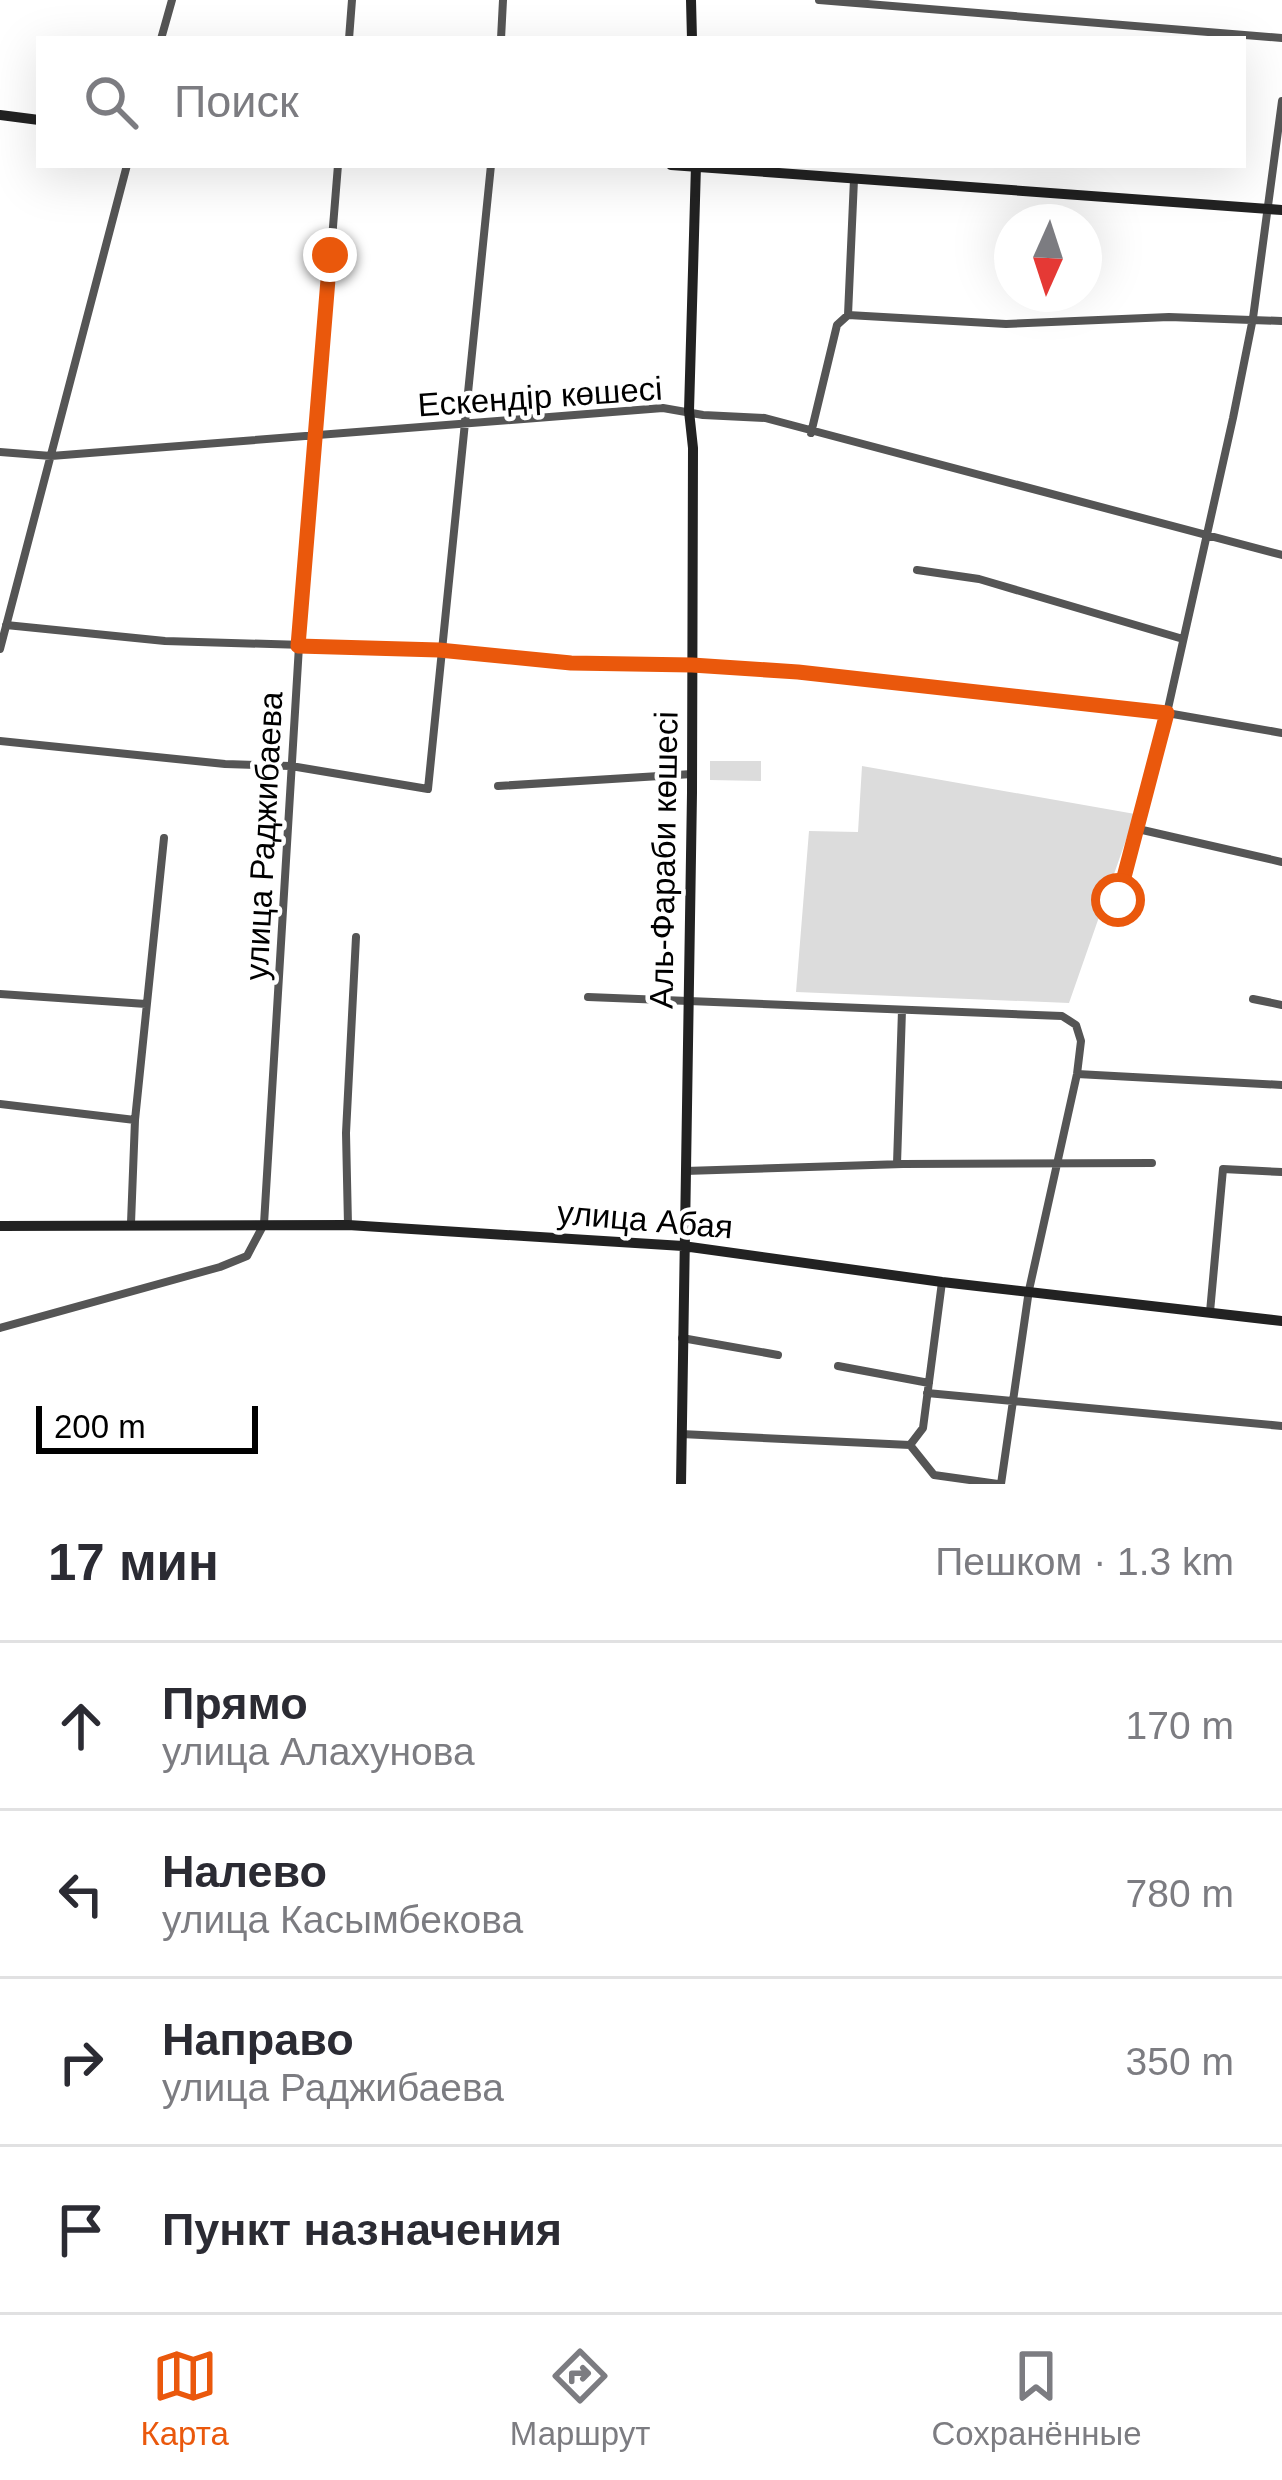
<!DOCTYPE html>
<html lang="ru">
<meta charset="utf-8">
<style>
body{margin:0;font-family:Helvetica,sans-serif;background:#f7f7f7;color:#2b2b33}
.compass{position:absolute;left:994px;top:204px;width:108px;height:108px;border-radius:50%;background:#fff;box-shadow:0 12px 48px #0002;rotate:183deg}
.scale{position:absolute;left:36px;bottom:30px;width:222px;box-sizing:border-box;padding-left:12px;border:6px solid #000;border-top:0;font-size:33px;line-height:42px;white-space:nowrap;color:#000;-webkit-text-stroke:9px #fff;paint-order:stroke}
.stop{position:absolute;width:36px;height:36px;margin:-27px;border:9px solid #ea580c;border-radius:50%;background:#fff}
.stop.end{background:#ea580c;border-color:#fff;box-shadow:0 3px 12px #0008}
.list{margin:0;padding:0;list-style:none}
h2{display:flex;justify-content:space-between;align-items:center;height:156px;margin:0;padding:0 48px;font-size:51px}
h2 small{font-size:39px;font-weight:400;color:#7c7c81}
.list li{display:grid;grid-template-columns:78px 1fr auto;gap:36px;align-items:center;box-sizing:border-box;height:168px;padding:0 48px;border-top:3px solid #e1e1e2}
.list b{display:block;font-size:45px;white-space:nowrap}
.list p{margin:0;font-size:39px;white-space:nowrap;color:#7c7c81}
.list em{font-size:39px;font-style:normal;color:#7c7c81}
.icon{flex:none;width:66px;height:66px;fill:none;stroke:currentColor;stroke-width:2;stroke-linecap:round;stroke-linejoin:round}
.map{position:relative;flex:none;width:1282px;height:1484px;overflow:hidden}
.search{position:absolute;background:#fff;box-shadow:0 12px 48px #0002;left:36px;right:36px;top:36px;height:132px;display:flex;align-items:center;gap:30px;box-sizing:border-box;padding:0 42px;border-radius:0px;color:#7c7c81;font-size:45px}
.sheet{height:828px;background:#fff}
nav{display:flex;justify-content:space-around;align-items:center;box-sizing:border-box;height:168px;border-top:3px solid #e1e1e2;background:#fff;font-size:33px;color:#7c7c81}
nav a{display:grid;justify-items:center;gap:6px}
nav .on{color:#ea580c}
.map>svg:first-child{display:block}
</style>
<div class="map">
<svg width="1282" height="1484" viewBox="0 0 1282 1484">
<rect width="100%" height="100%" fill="#fff"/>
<path fill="#dcdcdc" d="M710 761H761V781L710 780Z
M862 766 1135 814 1069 1003 796 992 809 831 858 832Z"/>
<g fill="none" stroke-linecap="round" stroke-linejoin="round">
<path stroke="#555" stroke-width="8" d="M819 0 1282 38
M161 39 172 0
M349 39 352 0
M501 39 503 0
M848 315 1006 324 1169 317 1282 321
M811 433 837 325 848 315 854 179
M0 452 51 456 663 408 703 415 765 418 1282 555
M917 570 979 579 1183 639
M6 625 165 641 439 649 571 663 693 665 798 672 1167 713 1282 733
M0 649 127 165
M0 741 225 764 291 766 428 789 491 165
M498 786 692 774
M1138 829 1282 862
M1117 900 1167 713 1233 418 1253 318 1282 101
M0 994 146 1004
M588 997 1062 1016 1076 1025 1081 1041 1077 1074 1029 1290 1001 1484
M1253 999 1282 1005
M1077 1074 1282 1085
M0 1104 135 1120
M897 1164 902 1010
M685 1171 903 1164 1152 1163
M131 1223 135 1120 164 838
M348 1225 346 1133 356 937
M1210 1312 1223 1169 1282 1172
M0 1328 220 1267 247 1256 264 1224 299 646 338 165
M682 1338 778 1355
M838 1366 929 1383
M927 1393 1282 1426
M681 1434 910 1445 934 1475 998 1484
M910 1445 923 1428 942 1282"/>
<path stroke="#222" stroke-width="10" d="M691 0 692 39
M0 115 39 120
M671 165 1282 210
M0 1226 348 1225 683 1246 942 1282 1282 1321
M681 1484 692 793 693 448 689 411 696 165"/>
</g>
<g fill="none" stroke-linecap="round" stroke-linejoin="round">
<path stroke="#ea580c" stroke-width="15" d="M330 255 298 646 439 650 571 663 692 665 798 672 1167 713 1118 900"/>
</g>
<g text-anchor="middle" stroke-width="9" stroke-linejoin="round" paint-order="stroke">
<g font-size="33" fill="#000" stroke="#fff">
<text transform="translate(540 396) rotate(-4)" y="12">Ескендір көшесі</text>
<text transform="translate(263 836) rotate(-87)" y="12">улица Раджибаева</text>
<text transform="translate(663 860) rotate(-89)" y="12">Аль-Фараби көшесі</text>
<text transform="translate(645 1219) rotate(5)" y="12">улица Абая</text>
</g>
</g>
</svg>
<svg class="compass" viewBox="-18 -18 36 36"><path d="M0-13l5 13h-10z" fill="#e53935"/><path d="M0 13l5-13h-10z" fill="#7c7c81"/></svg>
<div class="scale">200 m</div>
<div class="stop" style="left:1118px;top:900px"></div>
<div class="stop end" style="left:330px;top:255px"></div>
<div class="search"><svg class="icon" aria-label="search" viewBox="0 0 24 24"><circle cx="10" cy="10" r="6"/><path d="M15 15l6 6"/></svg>Поиск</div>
</div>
<section class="sheet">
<h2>17 мин<small>Пешком · 1.3 km</small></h2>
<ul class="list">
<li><svg class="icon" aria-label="ahead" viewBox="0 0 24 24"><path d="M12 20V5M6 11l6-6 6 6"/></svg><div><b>Прямо</b><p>улица Алахунова</p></div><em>170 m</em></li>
<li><svg class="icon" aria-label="left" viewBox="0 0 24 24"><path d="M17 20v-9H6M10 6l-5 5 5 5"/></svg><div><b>Налево</b><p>улица Касымбекова</p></div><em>780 m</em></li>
<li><svg class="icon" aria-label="right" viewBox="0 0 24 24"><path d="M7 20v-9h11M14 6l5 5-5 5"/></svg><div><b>Направо</b><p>улица Раджибаева</p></div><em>350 m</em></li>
<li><svg class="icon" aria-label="arrive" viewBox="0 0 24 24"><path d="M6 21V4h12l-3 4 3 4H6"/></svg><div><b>Пункт назначения</b></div></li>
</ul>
</section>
<nav>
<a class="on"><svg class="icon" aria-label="map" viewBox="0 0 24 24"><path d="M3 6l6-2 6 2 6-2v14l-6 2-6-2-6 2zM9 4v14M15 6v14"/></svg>Карта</a>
<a><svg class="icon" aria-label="directions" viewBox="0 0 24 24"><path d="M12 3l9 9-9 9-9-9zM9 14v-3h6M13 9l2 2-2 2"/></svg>Маршрут</a>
<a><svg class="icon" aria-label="saved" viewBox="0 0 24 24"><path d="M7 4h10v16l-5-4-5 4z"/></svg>Сохранённые</a>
</nav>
